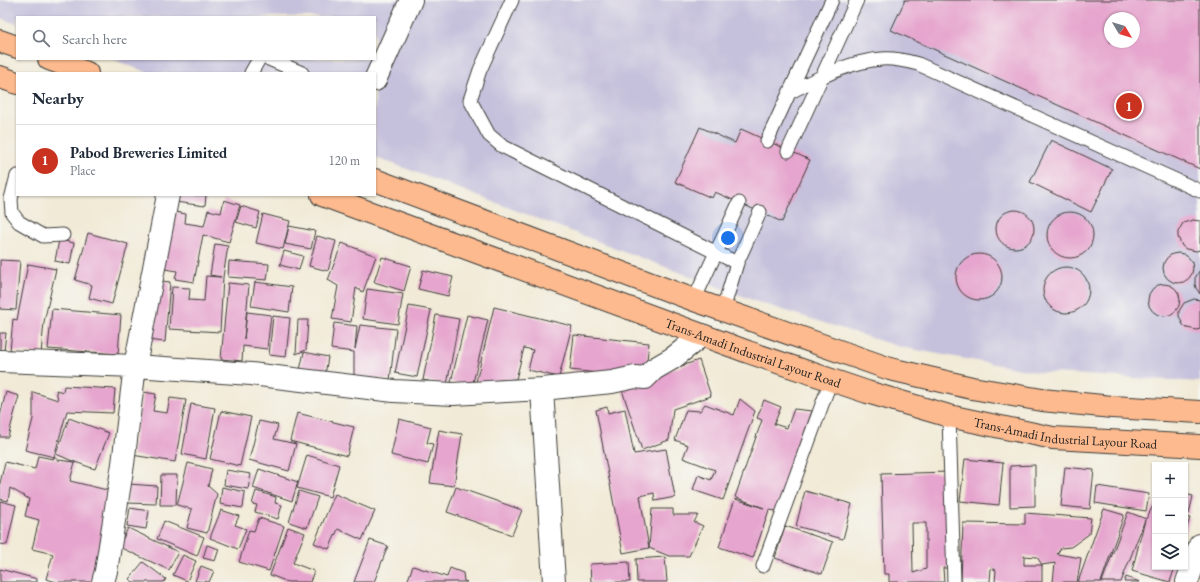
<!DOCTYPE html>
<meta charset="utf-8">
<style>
body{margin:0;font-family:"EB Garamond",serif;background:#f2f2f3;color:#1f2937}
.controls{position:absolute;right:12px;bottom:12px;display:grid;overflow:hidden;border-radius:0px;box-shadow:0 1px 3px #0004}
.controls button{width:36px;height:36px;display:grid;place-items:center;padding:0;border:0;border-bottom:1px solid #e0e1e3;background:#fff;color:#1f2937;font:20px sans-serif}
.compass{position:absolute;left:1104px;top:12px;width:36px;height:36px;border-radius:50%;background:#fff;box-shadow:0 1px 3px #0004;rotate:128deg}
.you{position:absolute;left:728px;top:238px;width:14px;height:14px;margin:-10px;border:3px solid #fff;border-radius:50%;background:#1a73e8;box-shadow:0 0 0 6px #1a73e833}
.badge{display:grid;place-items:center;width:26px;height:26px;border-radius:50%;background:#c8321e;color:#fff;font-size:13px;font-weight:700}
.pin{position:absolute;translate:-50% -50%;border:2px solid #fff;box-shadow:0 1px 4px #0006}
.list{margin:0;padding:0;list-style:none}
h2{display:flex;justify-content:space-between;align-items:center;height:52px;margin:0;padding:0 16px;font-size:17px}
h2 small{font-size:13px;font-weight:400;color:#747a83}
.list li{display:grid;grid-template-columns:26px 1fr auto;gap:12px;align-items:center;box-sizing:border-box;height:72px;padding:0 16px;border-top:1px solid #e0e1e3}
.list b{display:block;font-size:15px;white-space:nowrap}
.list p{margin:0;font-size:13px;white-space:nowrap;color:#747a83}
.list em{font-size:13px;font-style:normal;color:#747a83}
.icon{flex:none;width:22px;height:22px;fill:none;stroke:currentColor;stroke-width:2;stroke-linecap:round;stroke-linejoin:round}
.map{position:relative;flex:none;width:1200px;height:582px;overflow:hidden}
.search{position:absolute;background:#fff;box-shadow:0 1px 3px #0004;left:16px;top:16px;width:360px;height:44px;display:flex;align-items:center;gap:10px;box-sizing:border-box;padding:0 14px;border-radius:0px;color:#747a83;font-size:15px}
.panel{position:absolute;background:#fff;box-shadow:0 1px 3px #0004;left:16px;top:72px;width:360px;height:124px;border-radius:0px}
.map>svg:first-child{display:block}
</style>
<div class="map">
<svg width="1200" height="582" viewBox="0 0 1200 582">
<rect width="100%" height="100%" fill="#f6f6f2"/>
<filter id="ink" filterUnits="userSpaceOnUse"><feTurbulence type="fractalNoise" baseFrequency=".025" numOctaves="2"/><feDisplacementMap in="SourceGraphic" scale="8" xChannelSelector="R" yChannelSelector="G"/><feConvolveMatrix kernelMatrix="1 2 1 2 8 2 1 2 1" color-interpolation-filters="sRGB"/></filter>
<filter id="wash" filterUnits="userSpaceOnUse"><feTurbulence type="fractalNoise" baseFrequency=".012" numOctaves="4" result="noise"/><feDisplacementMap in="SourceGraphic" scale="16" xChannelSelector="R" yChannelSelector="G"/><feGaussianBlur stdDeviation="0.9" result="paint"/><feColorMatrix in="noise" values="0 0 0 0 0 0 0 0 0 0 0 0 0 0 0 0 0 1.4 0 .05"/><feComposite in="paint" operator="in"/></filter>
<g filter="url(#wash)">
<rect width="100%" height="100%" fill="#f1ead6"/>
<path fill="#c5c0db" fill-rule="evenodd" d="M0 0H1200V382L1037 372 900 347 758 302 375 157V73H149L111 59H375V17H17V24L0 18ZM1110 18H1134V42H1110Z"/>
<g id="blocks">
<path fill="#e6a5ce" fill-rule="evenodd" d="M905 0H1200V169L891 30ZM1110 18H1134V42H1110Z
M700 127 735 143 741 129 810 160 782 222 715 192 712 198 675 182Z
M1051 140 1112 169 1091 212 1030 182Z
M176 195H206L205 206 175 202Z
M224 200 240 205 229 242 203 235 194 282 175 279 177 271 159 268 169 211 186 214 185 223 204 226 208 210 221 213Z
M241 206 260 212 256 228 236 222Z
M996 229a19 19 0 1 1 38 0a19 19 0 1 1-38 0Z
M1047 235a23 23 0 1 1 46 0a23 23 0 1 1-46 0Z
M263 214 290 221 283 249 256 243Z
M1193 220 1200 221V250L1196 251 1186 249 1182 246 1178 237V232L1183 223Z
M289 226 315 231 311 249 285 244Z
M88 233 128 244 112 304 89 298 92 285 75 280Z
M317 236 336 241 328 271 309 266Z
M59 240 74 243 70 264 55 261Z
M342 243 376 256 363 292 356 288 351 322 332 319 338 286 328 280Z
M215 244 228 246 223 277 220 332 169 329 172 287 190 288 189 300 204 301 206 276 221 277 210 275Z
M284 251 303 256 299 270 280 265Z
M1163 268a15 15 0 1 1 30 0a15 15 0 1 1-30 0Z
M956 277a23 23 0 1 1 46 0a23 23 0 1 1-46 0Z
M382 257 411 266 404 291 374 282Z
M0 260 20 261 16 310 0 309Z
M229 261 269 264 267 280 228 277Z
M28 264 56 269 44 322 41 354 10 351 13 319 17 320Z
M1043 290a23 23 0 1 1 46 0a23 23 0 1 1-46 0Z
M423 270 453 277 448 296 418 289Z
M1200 270V294L1196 288 1195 284V278Z
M152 280 170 282 165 342 147 340Z
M255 282 292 287 289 312 251 306Z
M228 283 249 285 244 339 247 312 271 315 267 349 243 346 242 361 221 359Z
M1148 300a16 16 0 1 1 32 0a16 16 0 1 1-32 0Z
M367 289 403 294 398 324 363 319Z
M1194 299 1200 300V329L1197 330 1187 328 1183 325 1179 316V311L1184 303Z
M409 306 431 310 417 377 395 373Z
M494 307 572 326 559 377 528 370 533 350 524 348 516 379 476 382Z
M52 309 121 315 118 354 48 349Z
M436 315 459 319 447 385 423 380Z
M467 315 488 320 472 387 451 382Z
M273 316 290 318 286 357 269 355Z
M298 320H308L306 350 296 354Z
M334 323 357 326 355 349 360 325 396 329 390 380 354 376V352L331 349Z
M0 333H6L4 351 0 350Z
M574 335 649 343 645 378 570 370Z
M304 352 328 357 325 375 300 370Z
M699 360 711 396 673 409 669 440 642 450 621 387Z
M64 386 115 389 113 413 67 411 54 457 58 460 75 462 56 454 69 418 109 433 95 469 75 462 70 481 115 492 93 582H57L46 579 53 554 32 549 39 520 25 516 29 499 10 488 8 501 0 499V483L5 462 35 469 38 456 53 459 54 457 25 450 33 419V392L58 400 56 390 63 392Z
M6 392 19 396 8 437H0V416Z
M143 392 156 394 153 411 167 413 170 398 186 400 175 462 132 455Z
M740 399 755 411 723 500 693 490 698 475 711 480 715 470 683 458 688 445 675 440 686 410 700 411 705 404 734 415Z
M764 400 781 407 774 424 787 428 794 409 812 411 777 511 769 510 753 558 719 547 735 499 764 508 735 497 762 420 757 418Z
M191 404 215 408 206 459 182 454Z
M607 407 608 413 625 409 634 454 666 449 675 497 655 501 654 493 640 496 649 548 623 553 596 410Z
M221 411 251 417 240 466 210 459Z
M297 413 354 427 347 456 290 441Z
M399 419 431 427 427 443 433 444 428 464 391 455Z
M259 421 278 425 274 439 296 444 289 471 249 460Z
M439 430 462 434 454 486 430 483Z
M307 455 339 465 330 497 297 488Z
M965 459 1003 463 999 505 960 501Z
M188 463 212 469 208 486 217 494 207 533 187 528 192 509 177 505Z
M1035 465V506L1010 507V466Z
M1065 467 1094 470 1090 509 1061 506Z
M259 469 298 482 292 501 253 488Z
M226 470 251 474 248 489 224 485Z
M948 472 950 568H943L944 582H889V574H884L881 474ZM912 523H926V569L913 573Z
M161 475H177L176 505H160Z
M128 484 157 486 156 504 127 503Z
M1097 486 1149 494 1146 511 1095 503Z
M222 487 245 492 243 508 220 504Z
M456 487 522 510 512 535 447 512Z
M256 491 276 497 275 503 282 505 278 519 255 512 257 505 252 504Z
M299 491 318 497 307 528 289 522Z
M805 491 852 504 843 539 796 526Z
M335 494 375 511 362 540 338 529 329 549 314 543Z
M1185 494 1193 496 1189 514 1185 513Z
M1154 499 1155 567H1175L1170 582 1132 571 1145 520 1121 582H1102L1128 512 1146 519 1153 506Z
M0 501 16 505 7 545 0 544Z
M130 508 149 511 146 529 127 526Z
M652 509H673V515H698L694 522 703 526 689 556H669L649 548Z
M1104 509 1124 515 1101 582H1078Z
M221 510 239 516 235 525 246 529 238 549 210 538Z
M1025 513 1091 518 1089 534 1071 547 1061 548 1057 554 1081 558 1077 582H1053L1055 563 1042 565V582H995L996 570 991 568 990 582H961L963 523 1025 524ZM1024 556 1037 557 1042 565H1024Z
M1185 517 1190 518 1185 533Z
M259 518 284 526 269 571 239 562 249 530 254 531Z
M164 521 204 537 197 556 157 539Z
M785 526 833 542 822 574 775 558Z
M288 527 305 533 293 563 314 571 310 582H288L270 575Z
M128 528 178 552 169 570 119 547Z
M370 540 388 546 374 582H354Z
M207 545 219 549 215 561 203 558Z
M183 555 196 561 187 581 173 575Z
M665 557 667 582H637L636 559Z
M143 562 166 579 164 582H133L129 579Z
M629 562 630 582H591L590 564Z
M201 566 214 571 209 582 195 581Z
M413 566 447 577 450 568 463 573 464 581 467 582H407Z
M0 569 37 579V582H0Z
M1126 577 1140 582H1124Z"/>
</g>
</g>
<g filter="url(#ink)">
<use href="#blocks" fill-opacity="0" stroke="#3c3b38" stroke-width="1"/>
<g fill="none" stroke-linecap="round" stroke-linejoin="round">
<defs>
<path id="lane" d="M512 0 480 70 470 100 489 135 502 146 737 263
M269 59 302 73
M251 73 259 59
M790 92C819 78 850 61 882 59 894 58 906 61 918 64L1200 191
M767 141 832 0
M788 151 857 0
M17 176 11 199 12 213 19 222 43 236 63 235
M694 300 739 203
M723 310 737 263 760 212
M949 416 954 582
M763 566 831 380"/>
<path id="street" d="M375 80 411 0
M0 361 135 366 251 374 394 391 453 394 542 389 612 382 635 377 645 378 654 369 673 358 702 335
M542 389 554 582
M103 582 106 571 123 464 135 366 168 195
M1187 582 1200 545"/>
<g id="primary">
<path d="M0 41 17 47"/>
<path d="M49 59 87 73"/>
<path d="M0 77 17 83"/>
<path d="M375 180 694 300 890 369 972 388 1042 400 1112 407 1200 412"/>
<path id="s1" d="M322 195 748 352 867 392 949 416 1053 438 1200 446"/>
</g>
</defs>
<use href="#lane" stroke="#3c3b38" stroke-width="15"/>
<use href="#street" stroke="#3c3b38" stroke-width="24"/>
<use href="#primary" stroke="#3c3b38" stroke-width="24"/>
<use href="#lane" stroke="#fff" stroke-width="13"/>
<use href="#street" stroke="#fff" stroke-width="22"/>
<use href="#primary" stroke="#fcba8e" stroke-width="22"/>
</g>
</g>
<g text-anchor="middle" stroke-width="3" stroke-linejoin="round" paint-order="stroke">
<g font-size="13" fill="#1c1c1c" stroke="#f6f6f2">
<text dy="5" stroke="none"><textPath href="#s1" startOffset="459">Trans-Amadi Industrial Layour Road</textPath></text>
<text dy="5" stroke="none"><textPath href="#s1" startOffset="783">Trans-Amadi Industrial Layour Road</textPath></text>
</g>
</g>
</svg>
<div class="controls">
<button>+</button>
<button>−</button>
<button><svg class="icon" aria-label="layers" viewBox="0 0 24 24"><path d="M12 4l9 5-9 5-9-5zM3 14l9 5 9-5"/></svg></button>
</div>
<svg class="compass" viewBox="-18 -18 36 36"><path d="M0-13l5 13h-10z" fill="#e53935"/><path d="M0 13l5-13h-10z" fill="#747a83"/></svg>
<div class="you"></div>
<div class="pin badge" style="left:1129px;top:106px">1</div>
<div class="search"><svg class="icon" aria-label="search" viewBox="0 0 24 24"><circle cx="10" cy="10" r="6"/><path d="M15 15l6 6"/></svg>Search here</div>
<section class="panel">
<h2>Nearby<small></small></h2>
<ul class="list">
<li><span class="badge">1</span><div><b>Pabod Breweries Limited</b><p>Place</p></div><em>120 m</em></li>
</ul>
</section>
</div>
